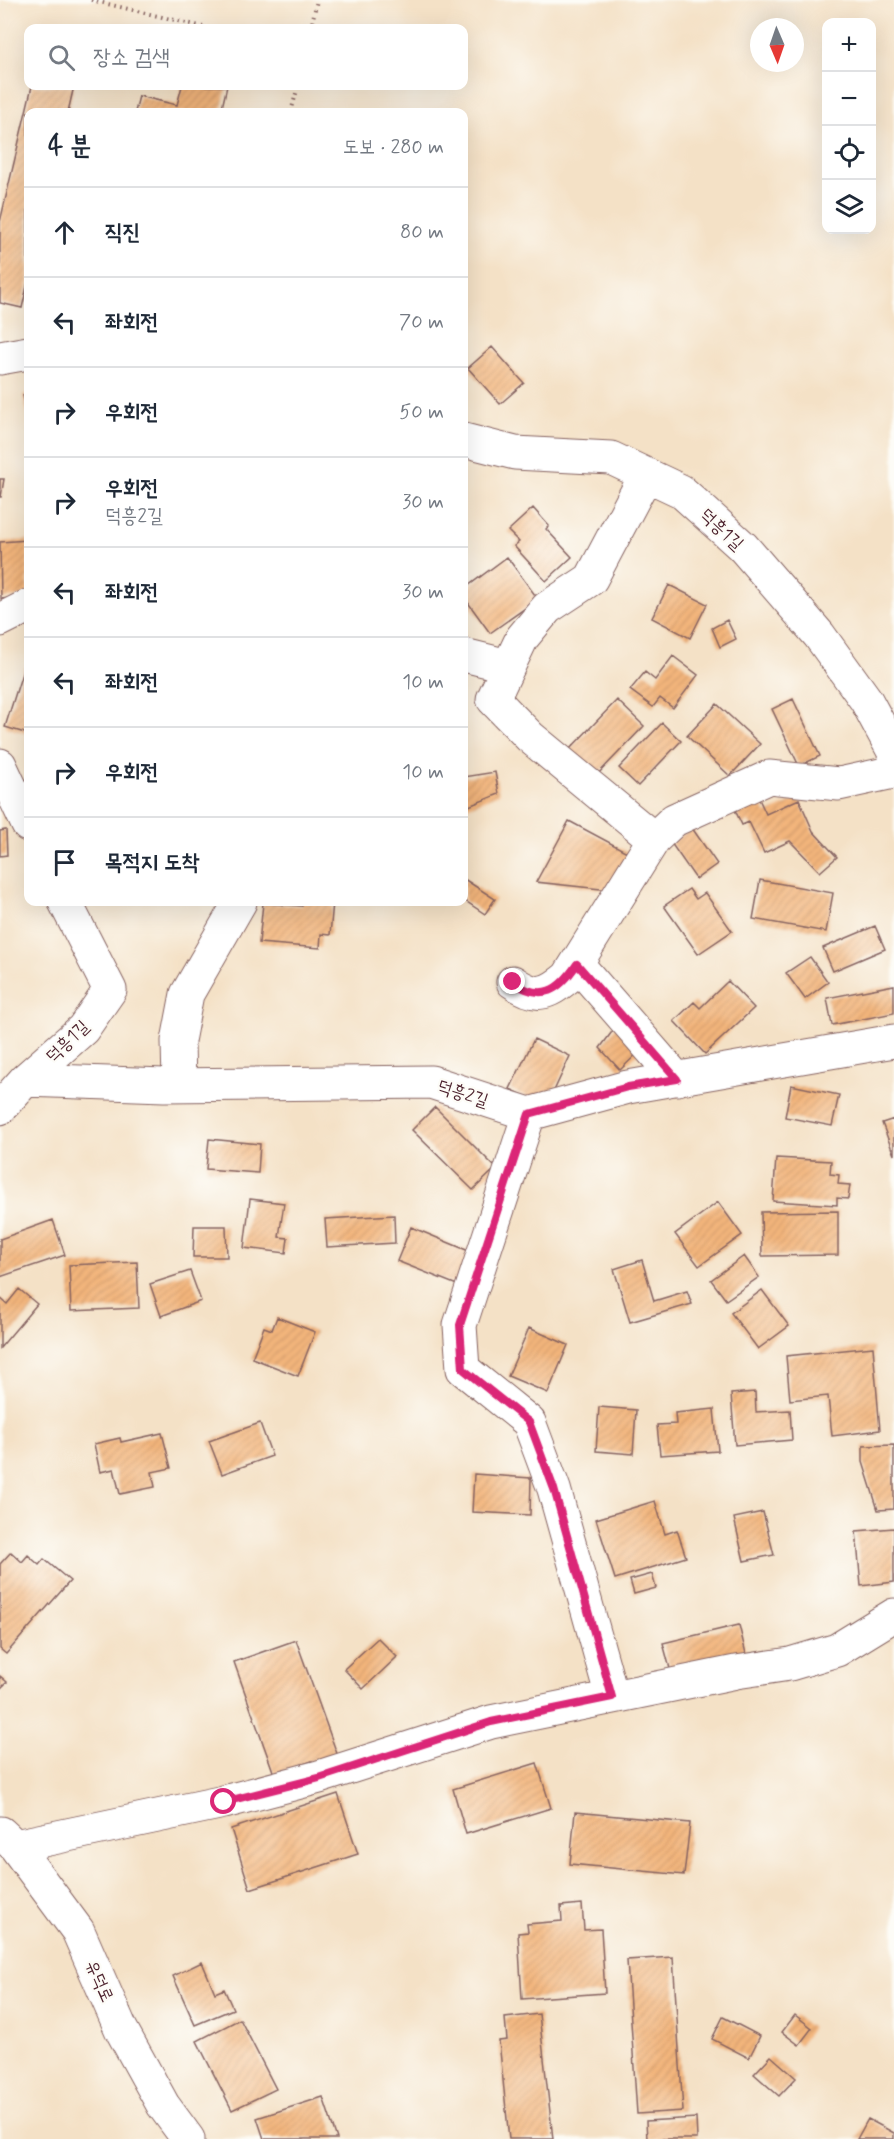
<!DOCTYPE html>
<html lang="ko">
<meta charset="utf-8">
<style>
body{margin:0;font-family:Mynerve,"Poor Story",sans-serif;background:#f2f2f3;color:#1f2937}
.controls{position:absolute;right:18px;top:18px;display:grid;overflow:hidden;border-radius:12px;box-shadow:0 6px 24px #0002}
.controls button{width:54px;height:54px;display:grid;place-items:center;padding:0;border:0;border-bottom:2px solid #e0e1e3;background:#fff;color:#1f2937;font:30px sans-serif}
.compass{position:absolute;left:750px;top:18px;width:54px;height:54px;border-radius:50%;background:#fff;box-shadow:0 6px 24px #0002;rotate:178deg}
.stop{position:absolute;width:18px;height:18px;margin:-14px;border:4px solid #db2777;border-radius:50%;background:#fff}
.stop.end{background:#db2777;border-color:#fff;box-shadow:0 2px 6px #0008}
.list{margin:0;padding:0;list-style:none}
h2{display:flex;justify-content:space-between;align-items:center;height:78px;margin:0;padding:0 24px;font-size:26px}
h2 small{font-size:20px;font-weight:400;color:#747a83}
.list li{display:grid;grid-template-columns:39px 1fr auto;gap:18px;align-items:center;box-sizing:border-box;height:90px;padding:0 24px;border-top:2px solid #e0e1e3}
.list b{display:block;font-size:22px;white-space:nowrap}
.list p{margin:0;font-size:20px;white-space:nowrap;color:#747a83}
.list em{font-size:20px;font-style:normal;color:#747a83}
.icon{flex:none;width:33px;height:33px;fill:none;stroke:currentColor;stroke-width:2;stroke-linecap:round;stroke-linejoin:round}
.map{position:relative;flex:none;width:894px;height:2139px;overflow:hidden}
.search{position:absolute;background:#fff;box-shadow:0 6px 24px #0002;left:24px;top:24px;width:444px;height:66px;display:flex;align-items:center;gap:15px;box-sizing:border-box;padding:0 21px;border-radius:12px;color:#747a83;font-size:22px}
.panel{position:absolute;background:#fff;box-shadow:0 6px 24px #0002;left:24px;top:108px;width:444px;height:798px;border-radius:12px}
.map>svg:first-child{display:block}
</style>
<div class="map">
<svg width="894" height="2139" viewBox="0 0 894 2139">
<defs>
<pattern id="building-hatch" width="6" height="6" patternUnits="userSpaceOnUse" patternTransform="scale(1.5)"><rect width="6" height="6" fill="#f3b57c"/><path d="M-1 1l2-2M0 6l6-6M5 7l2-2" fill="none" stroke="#d29b6b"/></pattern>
</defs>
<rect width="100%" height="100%" fill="#fdfcf7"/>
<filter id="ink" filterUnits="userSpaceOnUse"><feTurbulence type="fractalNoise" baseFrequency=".0167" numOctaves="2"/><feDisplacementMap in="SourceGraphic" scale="12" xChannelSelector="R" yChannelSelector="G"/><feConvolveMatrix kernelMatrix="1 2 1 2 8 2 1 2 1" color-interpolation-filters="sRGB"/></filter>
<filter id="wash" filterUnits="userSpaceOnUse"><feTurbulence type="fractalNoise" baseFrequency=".008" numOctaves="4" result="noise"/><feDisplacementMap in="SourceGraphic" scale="24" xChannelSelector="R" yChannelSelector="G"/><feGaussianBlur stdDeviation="1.35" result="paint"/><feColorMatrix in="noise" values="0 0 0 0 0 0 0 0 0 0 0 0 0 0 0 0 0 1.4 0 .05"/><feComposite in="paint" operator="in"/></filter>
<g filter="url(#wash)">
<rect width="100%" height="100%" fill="#f4e1c6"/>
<g id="blocks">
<path fill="url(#building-hatch)" d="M32 86H74L68 112H28V282L22 308 0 303V222Z
M182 86H227L221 112H135L139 96 177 105Z
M492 347 524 383 500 404 468 368Z
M28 393V415L23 395Z
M0 479H4L1 497H0Z
M533 508 549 526 546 529 572 557 546 581 514 546 519 542 508 531Z
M28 540V596L1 599 0 542Z
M507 557 538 599 490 633 464 597V589Z
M669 585 707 604 690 638 652 618Z
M727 620 736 639 720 647 712 628Z
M673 656 698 675 673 708 660 698 653 707 630 690 645 672 655 680Z
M24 667 28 669V734L5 727Z
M793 699 820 756 799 766 772 709Z
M617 700 644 726 595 777 567 752Z
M717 704 760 744 730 776 687 736Z
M662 723 681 741 638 786 619 768Z
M495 772 499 794 464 808V777Z
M759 799 766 814 799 799 813 831 837 857 820 872 790 841 764 853 749 822 742 825 735 810Z
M569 821 629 853 610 890 536 882Z
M692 828 717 864 696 879 671 843Z
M6 830 7 855 0 856V831Z
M464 879 495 899 485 914 464 900Z
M760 880 833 893 826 932 753 919Z
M689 889 696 899 705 893 732 931 698 954 664 906Z
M302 902H333L330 935 321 934 320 948 259 943 263 903 302 906Z
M875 926 885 949 833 971 823 948Z
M810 957 828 982 805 999 786 973Z
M728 981 754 1008 705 1054 674 1021 694 1002 700 1008Z
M894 985V1013L832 1025 827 998Z
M620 1021 644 1047 620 1070 600 1048Z
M534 1039 570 1056 547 1106 510 1089Z
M791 1085 839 1095 832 1126 785 1117Z
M435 1107 496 1168 473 1190 412 1130Z
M894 1119V1155L882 1123Z
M209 1139 260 1144 258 1173 206 1169Z
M776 1158 831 1161 830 1174 839 1175 838 1184 850 1185 848 1199 837 1198V1205L773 1201Z
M250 1199 284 1203 279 1237 288 1238 286 1253 244 1248Z
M718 1202 742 1235 699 1266 675 1234Z
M838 1211V1255L762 1256 761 1212Z
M394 1215 395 1243 327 1247 325 1219Z
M53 1220 65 1255 0 1277V1239Z
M194 1226H226L227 1257H193Z
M411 1227 476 1254 462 1287 397 1261Z
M744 1256 759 1277 726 1300 711 1280Z
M642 1260 654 1301 687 1291 692 1304 630 1322 614 1269Z
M137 1262 139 1308 71 1311 69 1265Z
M190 1271 201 1301 161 1316 150 1284Z
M19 1289 37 1304 0 1348V1298L7 1304Z
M762 1290 789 1326 758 1349 731 1313Z
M277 1317 315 1332 298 1376 252 1358 264 1327 272 1330Z
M529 1328 568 1345 548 1393 508 1376Z
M873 1347 880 1430 832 1436 828 1396 790 1400 786 1356Z
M755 1392 756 1412 790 1410 792 1440 735 1445 731 1394Z
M599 1407 636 1410 633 1454 596 1451Z
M714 1409 718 1451 660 1455 657 1425 676 1424 675 1413Z
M260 1423 272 1456 222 1474 209 1441Z
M162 1433 171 1468 152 1472 155 1487 120 1494 114 1469 100 1472 94 1444 120 1438 121 1442Z
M894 1445V1509L878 1510 863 1462V1446Z
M474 1474 531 1478 530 1515 472 1512Z
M655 1501 665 1534 677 1530 686 1557 615 1579 596 1519Z
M763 1512 774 1555 744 1561 734 1518Z
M894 1528V1582L861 1586 856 1531Z
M11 1552 22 1562 28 1555 39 1565 44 1559 70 1581 6 1654 0 1649V1564Z
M652 1574 656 1588 634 1594 630 1580Z
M739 1625 748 1662 673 1680 663 1643Z
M378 1638 397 1657 363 1689 344 1669Z
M296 1640 340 1762 315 1771 312 1761 274 1774 234 1662Z
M0 1676 7 1682 0 1689Z
M537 1763 551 1808 466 1834 453 1789Z
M338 1794 358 1854 250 1889 231 1829Z
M575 1812 690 1823 684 1875 570 1864Z
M582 1904 584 1930 601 1929 605 1993 522 1999 518 1933 528 1932 527 1924 562 1921 561 1906Z
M673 1957 683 2111 637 2114 627 1960Z
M202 1962 215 1993 224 1989 233 2009 195 2025 173 1976Z
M539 2014 553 2139H509L499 2041 507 2040 505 2018Z
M795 2015 812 2028 799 2045 782 2032Z
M723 2017 760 2036 749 2058 712 2039Z
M240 2019 276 2089 232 2110 197 2041Z
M771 2056 796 2078 779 2096 754 2074Z
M323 2097 337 2139H264L257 2118Z
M696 2118 697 2139H647L646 2121Z
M868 2119 894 2133V2139H857Z"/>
</g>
</g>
<g filter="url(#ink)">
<use href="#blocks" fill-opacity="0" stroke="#866361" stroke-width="1.5"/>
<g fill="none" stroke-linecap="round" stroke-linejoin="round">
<defs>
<path id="minor" d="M0 358 28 353
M464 440 515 453 611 458 681 491 743 547 819 635 866 700 894 752
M646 475 591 579 547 608 522 638 493 699 530 737 654 839
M0 620 28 606
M464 655 508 666
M0 765 28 825
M577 964 677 1079
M513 982C536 998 546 995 568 977L654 839 674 820 769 777 839 784 894 772
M25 1080 164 1085 431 1082 529 1114 628 1087 894 1041
M179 1085 178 1041 187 994 240 902
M0 1108 25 1080 83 1029 110 990 65 902
M529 1114 460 1325 463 1369 529 1422 554 1489 612 1697
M1 1833 15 1846 78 1931 121 2029 163 2105 188 2139
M15 1846 224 1802 319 1777 491 1722 736 1672 790 1664 837 1650 894 1615"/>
</defs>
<use href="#minor" stroke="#866361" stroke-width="35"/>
<path stroke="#866361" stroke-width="4" stroke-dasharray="1.5 4.5" stroke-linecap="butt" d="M91 0 208 28
M311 28 317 0
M291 112 298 86"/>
<use href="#minor" stroke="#fff" stroke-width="33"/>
</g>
</g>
<g fill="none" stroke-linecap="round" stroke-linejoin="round" filter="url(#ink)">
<path stroke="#db2777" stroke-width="8" d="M224 1802 319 1778 491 1722 612 1697 554 1489 529 1422 463 1369 460 1325 529 1114 628 1087 677 1079 577 964C559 991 542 1002 513 982"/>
</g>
<g text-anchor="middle" stroke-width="4.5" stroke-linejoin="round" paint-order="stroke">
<g font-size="18" fill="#4a1f2b" stroke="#fdfcf7">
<text transform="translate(722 529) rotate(43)" y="6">덕흥1길</text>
<text transform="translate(67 1041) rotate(-44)" y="6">덕흥1길</text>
<text transform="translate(463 1093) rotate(18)" y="6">덕흥2길</text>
<text transform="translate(100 1981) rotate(66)" y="6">유덕로</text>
</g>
</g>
</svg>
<div class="controls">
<button>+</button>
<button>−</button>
<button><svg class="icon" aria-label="locate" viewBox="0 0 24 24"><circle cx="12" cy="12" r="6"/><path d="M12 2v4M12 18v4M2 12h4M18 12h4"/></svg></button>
<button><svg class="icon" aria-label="layers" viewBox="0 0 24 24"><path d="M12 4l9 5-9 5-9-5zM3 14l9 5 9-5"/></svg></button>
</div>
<svg class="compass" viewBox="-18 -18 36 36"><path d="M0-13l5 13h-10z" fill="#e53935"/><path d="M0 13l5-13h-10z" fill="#747a83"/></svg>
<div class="stop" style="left:224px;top:1802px"></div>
<div class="stop end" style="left:513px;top:982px"></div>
<div class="search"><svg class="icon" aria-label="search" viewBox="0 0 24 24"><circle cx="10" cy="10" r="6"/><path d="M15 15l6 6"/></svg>장소 검색</div>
<section class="panel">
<h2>4 분<small>도보 · 280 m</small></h2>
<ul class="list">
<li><svg class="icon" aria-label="ahead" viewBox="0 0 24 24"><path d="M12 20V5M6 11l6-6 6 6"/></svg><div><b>직진</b></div><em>80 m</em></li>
<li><svg class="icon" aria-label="left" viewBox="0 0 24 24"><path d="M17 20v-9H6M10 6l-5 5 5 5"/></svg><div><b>좌회전</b></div><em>70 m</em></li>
<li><svg class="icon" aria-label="right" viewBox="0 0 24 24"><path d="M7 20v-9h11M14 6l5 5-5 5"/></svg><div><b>우회전</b></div><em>50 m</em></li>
<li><svg class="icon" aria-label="right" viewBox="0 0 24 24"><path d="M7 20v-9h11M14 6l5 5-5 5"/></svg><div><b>우회전</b><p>덕흥2길</p></div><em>30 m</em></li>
<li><svg class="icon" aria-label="left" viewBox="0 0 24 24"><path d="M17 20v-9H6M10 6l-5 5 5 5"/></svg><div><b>좌회전</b></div><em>30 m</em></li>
<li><svg class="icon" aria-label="left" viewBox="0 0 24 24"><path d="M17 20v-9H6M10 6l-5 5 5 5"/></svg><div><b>좌회전</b></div><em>10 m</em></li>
<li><svg class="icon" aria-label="right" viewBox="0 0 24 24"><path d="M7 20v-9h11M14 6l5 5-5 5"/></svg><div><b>우회전</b></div><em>10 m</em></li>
<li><svg class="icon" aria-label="arrive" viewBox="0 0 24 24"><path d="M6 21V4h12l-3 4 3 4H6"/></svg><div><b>목적지 도착</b></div></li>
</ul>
</section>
</div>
